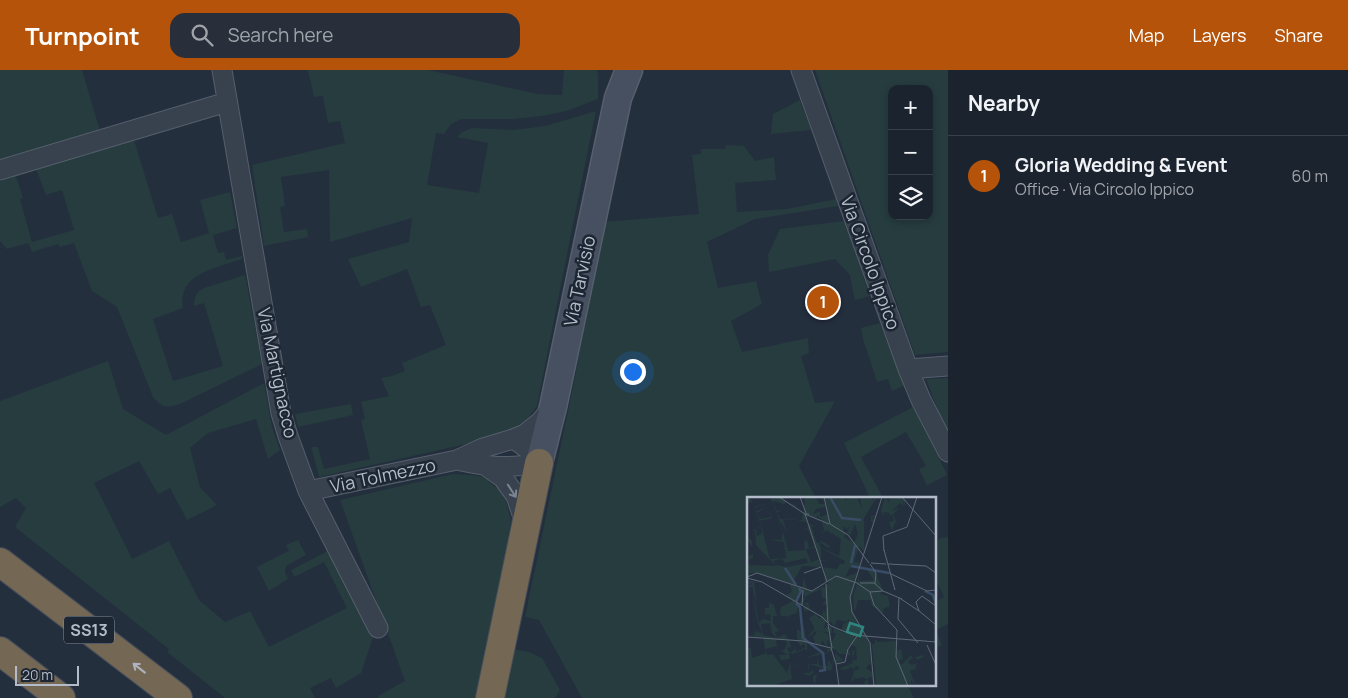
<!DOCTYPE html>
<meta charset="utf-8">
<style>
body{margin:0;font-family:Manrope,sans-serif;background:#282f3a;color:#f1f3f6}
.controls{position:absolute;right:15px;top:15px;display:grid;overflow:hidden;border-radius:10px;box-shadow:0 2px 8px #0003}
.controls button{width:45px;height:45px;display:grid;place-items:center;padding:0;border:0;border-bottom:1px solid #39404a;background:#1b232e;color:#f1f3f6;font:25px sans-serif}
.scale{position:absolute;left:15px;bottom:12px;width:64px;box-sizing:border-box;padding-left:5px;border:2px solid #b4bcc9;border-top:0;font-size:14px;line-height:18px;white-space:nowrap;color:#b4bcc9;-webkit-text-stroke:4px #1d2633;paint-order:stroke}
.you{position:absolute;left:632px;top:301px;width:18px;height:18px;margin:-12px;border:4px solid #fff;border-radius:50%;background:#1a73e8;box-shadow:0 0 0 8px #1a73e833}
.badge{display:grid;place-items:center;width:32px;height:32px;border-radius:50%;background:#b45309;color:#fff;font-size:16px;font-weight:700}
.pin{position:absolute;translate:-50% -50%;border:2px solid #fff;box-shadow:0 1px 5px #0006}
.list{margin:0;padding:0;list-style:none}
h2{display:flex;justify-content:space-between;align-items:center;height:65px;margin:0;padding:0 20px;font-size:21px}
h2 small{font-size:16px;font-weight:400;color:#a0a4aa}
.list li{display:grid;grid-template-columns:32px 1fr auto;gap:15px;align-items:center;box-sizing:border-box;height:80px;padding:0 20px;border-top:1px solid #39404a}
.list b{display:block;font-size:19px;white-space:nowrap}
.list p{margin:0;font-size:16px;white-space:nowrap;color:#a0a4aa}
.list em{font-size:16px;font-style:normal;color:#a0a4aa}
.icon{flex:none;width:28px;height:28px;fill:none;stroke:currentColor;stroke-width:2;stroke-linecap:round;stroke-linejoin:round}
.map{position:relative;flex:none;width:948px;height:628px;overflow:hidden}
header{display:flex;align-items:center;gap:30px;box-sizing:border-box;height:70px;padding:0 25px;background:#b45309;color:#fff}
header strong{font-size:24px}
nav{display:flex;gap:28px;margin-inline-start:auto;font-size:18px}
.search{width:350px;height:45px;background:#282f3a;display:flex;align-items:center;gap:12px;box-sizing:border-box;padding:0 18px;border-radius:15px;color:#a0a4aa;font-size:19px}
main{display:flex}
aside{flex:1;background:#1b232e}
.map>svg:first-child{display:block}
</style>
<header>
<strong>Turnpoint</strong>
<div class="search"><svg class="icon" aria-label="search" viewBox="0 0 24 24"><circle cx="10" cy="10" r="6"/><path d="M15 15l6 6"/></svg>Search here</div>
<nav><a>Map</a><a>Layers</a><a>Share</a></nav>
</header>
<main>
<div class="map">
<svg width="948" height="628" viewBox="0 0 948 628">
<rect width="100%" height="100%" fill="#242f3e"/>
<path fill="#263c3f" fill-rule="evenodd" d="M0 0H82L100 61 0 91Z
M308 0H428L538 24 562 25 564 0H597L598 6V29L566 41 542 46 514 49H461L451 54 444 64 436 63 427 115 479 123 488 73 457 67 462 62 472 58 513 60 545 56 596 41 576 139 537 336C524 356 507 363 484 370L319 407 311 377H318L324 399 370 389 361 350 365 349 361 332 389 326 381 308 392 306 405 301 402 293 446 275 430 235 421 237 407 199 361 217 348 189 409 172 412 148 330 172 329 100 281 107 285 136 280 137 284 162 307 159 308 167 264 176 252 95 345 73 340 51 328 53 323 26 314 27Z
M815 0H948V282L915 285ZM892 19H929V146H892Z
M800 30 811 60 771 64 773 44Z
M134 70 158 148 172 144 181 172 209 163 200 130 230 122 237 158 213 165 218 183 224 182 226 190 242 186V189C217 198 177 203 183 238L153 249 173 311 223 296 204 233 194 236C194 227 196 222 204 218L245 205 262 294 180 334C167 338 162 338 153 327L117 237 92 221 74 173 60 177 58 174 32 182 28 173 7 179 0 171V111L16 106 23 128 20 129 32 172 74 160 62 120 46 125 36 99Z
M726 75 744 76 755 91 774 87 776 110 735 113 737 142 787 139 836 129 838 136 755 149 707 172 718 218 756 211 762 234 731 251 742 282 808 268 809 283 801 286 815 333 835 331 799 396 816 428H748V614H907L914 628H582L539 550 525 547 573 317 604 152 699 144 692 85 701 84V79H725Z
M844 151 870 226 855 230 850 205 835 189 769 202 768 185 780 159Z
M880 253 904 316 892 321 888 309 877 312 863 269 861 258Z
M108 291 123 339 166 365 264 313 272 357 280 380 268 389 256 349 208 363 190 378 200 417 217 435 187 450 170 418 158 424 139 391 94 413 132 489 169 471 199 530 225 552 250 541 269 577 347 538 324 492 294 507 291 500 328 481 365 555 369 554 374 564 361 603 336 618 331 608 310 618 315 628H225L167 582 169 579 15 457 26 438 16 428 0 437V331Z
M948 308V360L940 346 926 309Z
M351 334 353 345 298 357 295 344Z
M915 336 947 405 927 415 919 399 926 396 906 362 861 387 883 428H870L844 373Z
M453 404 471 405 483 407 499 420 506 431 511 450 499 525 477 628H379L378 626 405 611 340 430Z
M948 467V554L936 560 942 575 934 579V533L944 527 934 506V472L941 468Z
M298 470 306 485 286 496 285 502 288 509 269 521 257 497 289 481 286 475Z
M512 579 529 582 542 588 560 620 555 628H501Z"/>
<g fill="none" stroke-linecap="round" stroke-linejoin="round">
<defs>
<path id="street" d="M222 0 281 343 288 366 308 421 378 558
M801 0 908 299 921 330 948 382
M0 100 227 32
M908 299 948 296
M457 390C488 397 506 399 539 393 531 382 525 375 513 369
M486 396 503 408 516 426 525 453
M308 421 457 390 483 378 513 369 525 364 540 352 551 339"/>
<path id="secondary" d="M539 393 553 337 618 28 629 0"/>
<path id="highway" d="M0 492 178 628
M0 581 61 628
M490 628 539 393"/>
</defs>
<use href="#street" stroke="#565f6c" stroke-width="21"/>
<use href="#secondary" stroke="#565f6c" stroke-width="29"/>
<use href="#highway" stroke="#434c59" stroke-width="30"/>
<use href="#street" stroke="#38414e" stroke-width="19"/>
<use href="#secondary" stroke="#465061" stroke-width="26"/>
<use href="#highway" stroke="#746855" stroke-width="28"/>
</g>
<defs><path id="oneway-shaft" d="M-6 0H5M1.5-3L5.5 0L1.5 3" fill="none" stroke-width="1.6" stroke-linecap="round" stroke-linejoin="round" transform="scale(1.25)"/></defs>
<use stroke="#7c8592" href="#oneway-shaft" transform="translate(512 421) rotate(57)"/>
<use stroke="#aeb4bd" href="#oneway-shaft" transform="translate(139 598) rotate(-142)"/>
<g text-anchor="middle" stroke-width="5" stroke-linejoin="round" paint-order="stroke">
<rect fill="#1d2633" stroke="#878f9c" stroke-width="1" x="64" y="546.5" width="50" height="27" rx="4"/>
<g font-size="16" font-weight="bold" fill="#b4bcc9">
<text x="89" y="566">SS13</text>
</g>
<g font-size="18" fill="#b4bcc9" stroke="#1d2633">
<text transform="translate(870 193) rotate(70)" y="6">Via Circolo Ippico</text>
<text transform="translate(580 211) rotate(-78)" y="6">Via Tarvisio</text>
<text transform="translate(277 303) rotate(78)" y="6">Via Martignacco</text>
<text transform="translate(383 406) rotate(-12)" y="6">Via Tolmezzo</text>
</g>
</g>
<g transform="translate(747 427)">
<rect width="189" height="189" fill="#242f3e"/>
<path d="M0 0H3L7 10 25 5 23 0H35L34 4 39 3 57 16 58 1 69 0 72 7H78L79 10 69 12 66 17 73 14V20L81 17 79 5 74 1 97 0 99 4 100 0H110L115 12 113 0H124L125 3 130 0 117 21V52L126 26 124 24V19L129 18 135 0 128 21 125 20 127 24 117 54 112 49 107 65 113 66 112 70 104 69 98 80 110 76 103 109 116 135 113 136H117L122 146 124 166 119 171 125 175 124 166 127 189 125 180 120 181 122 189H117L119 182 116 180 108 182 107 179V183L104 185 107 173H112L111 169H108V171L107 172 102 169V172L95 173 93 171 106 166 105 154 108 153 106 163H110L109 152 102 154 111 151 104 148 100 151 104 158H100V154L99 157H92L88 152 77 157 78 169H81V163L85 168 86 162 89 163 88 156 96 163 90 166 87 163 84 174 62 167V176L67 173 66 179 70 177 68 187 66 184V176L62 179 55 176H62L61 167H70L71 160 72 168 77 169 76 157 58 161 74 155 60 145V155L58 152 46 157 42 156 43 162 34 163 32 158H40L34 153H37L40 147 39 143 32 142 29 143 30 149 19 152 20 158 26 157 40 176 43 166 44 169 52 168 43 170 45 182 26 189H0V150L4 151 5 161 19 156 16 140 0 139 7 138V133L9 138V134L15 137 14 133 11 126 9 117 7 106 6 104V90H0L6 86 0 87 3 84 11 85 7 86 9 98V106L7 94 6 103 8 106 12 126 16 122 24 124 23 117 18 118V111H22V106L27 108 30 119H26V126L32 134 28 135 30 141 38 137 43 146 44 150 40 151 43 156 48 152 47 143 49 155 59 150 57 147 53 149 50 143V132L55 135 53 123V111L59 141 66 137 67 130 62 121 68 117 73 122 77 112 79 117V112H81L80 107 75 109 79 102 75 100 74 92 59 99 56 107 61 105 63 113 58 114 56 110 59 111 60 108 52 107 58 100 55 94 48 106 52 107 50 116 41 119 42 125 40 119H34L33 116 34 110 46 104 39 98 45 95 43 87 55 91 57 81 60 93 66 94 76 90 78 91 84 82 90 79 85 80 78 87 77 70 55 69 47 83 51 89 11 76H2V79L0 80V60L6 57V61L0 63 2 68 29 69 5 44V50L0 51 5 50 0 42V39L9 48 8 34H6L9 32 10 39 15 36 14 29 9 32 14 28 12 22 5 5 0 6ZM26 4 37 7 40 4 48 8 56 16 55 23 33 22 30 16 34 13 30 14ZM26 5 36 35 34 45 32 42 18 44 13 23H16L22 22 25 20 21 13 24 20 13 22 10 16 18 11 9 14 7 11ZM60 17 69 21V24L70 19 75 23 77 34H72L77 35 72 44 79 33 94 42 92 59 73 50 72 45 82 51 83 49V45V49L75 44 70 46 66 36 69 34 66 35 64 29 70 30 60 26ZM39 21 60 25 61 31 54 33 61 32 68 50 62 51 60 43 57 45 58 53 41 54 33 23 40 36 36 22ZM108 27 111 37 107 46 97 40 99 35H96L97 29 100 32 103 29 100 36 103 39ZM23 43 37 45 38 51 34 52H38L39 61 23 62 18 44ZM68 51 73 62 64 65 59 52ZM74 51 98 64 97 67H93L90 72 74 70 72 64H80L74 63ZM59 61 61 66 40 70 29 68 26 64 35 62 38 66ZM101 122 103 124 96 127 94 133 99 137 87 131 86 136H89L84 148V137L81 141V137L74 134 85 136V131L82 128 77 132 78 126 84 125 87 130 90 123 100 125ZM23 126 25 136 29 141 16 138 14 127ZM65 134 70 135 66 140 69 147H74L75 143 80 150V143L82 144 84 152H81L79 157 59 142ZM138 0 142 5 143 0H154L158 4V9L155 3 157 10 153 6 145 14 153 11 146 17 149 24 145 34 142 25 147 24 145 17 142 20 143 16 137 15 136 20 134 12 131 21ZM119 72H127L136 93 133 97 141 99 143 109 136 112V116L125 109 124 103H111L108 114 107 111 106 100 113 76 112 84 127 83ZM128 142 131 145 149 144V154L154 152 156 162 152 163 154 168 164 158 166 161 175 158 177 160 178 158 179 159 170 163 168 160 161 164 164 168 170 166 168 171 172 170 168 172 171 179 167 172 163 174 169 189 164 183V189L161 184V189H129L125 147H128Z" fill="#263c3f" fill-rule="evenodd"/>
<path fill="none" stroke="#394c67" stroke-width="2.5" d="M83 0 95 21 114 23M104 66 108 48M104 69 142 76M38 71 49 88M178 94 186 98 189 107M49 105 54 94 52 91M49 106 53 110 56 141 76 156 78 173 72 174"/>
<path fill="none" stroke="#5e6776" stroke-width="1" d="M32 0 58 17M53 0 59 16M77 0 83 27M155 0 189 39M58 17 80 85M62 17H58L82 27M83 27 101 38 122 66M189 48V64M137 53 148 93M137 54 136 39 160 30 170 0M124 66 139 67M123 67 129 76 128 87M141 67 179 69 189 76M57 76 74 70M142 76 180 94 189 93M89 79 110 86 123 95 136 94 155 102M0 80 10 76 65 94 89 79M0 81 15 85 75 120 84 129 106 138 189 145M113 86H127L136 94M79 87 81 126M123 95 127 108 150 133 149 160 161 189M152 101 151 122 171 146M154 102 172 114M55 108 56 93M171 113 189 128M172 114 169 105 175 99 189 109M81 127 85 151M0 140 56 144 84 151M180 148 189 168M84 151 89 167M89 167 98 165 101 152 110 139M89 167 92 189M127 189 123 146 105 115 103 100 135 0"/>
<path fill="#308480" fill-opacity="0.15" stroke="#308480" stroke-width="2.5" d="M103 126 116 130 113 139 100 135Z"/>
<rect width="189" height="189" fill="none" stroke="#b4bcc9" stroke-width="2.5"/>
</g>
</svg>
<div class="controls">
<button>+</button>
<button>−</button>
<button><svg class="icon" aria-label="layers" viewBox="0 0 24 24"><path d="M12 4l9 5-9 5-9-5zM3 14l9 5 9-5"/></svg></button>
</div>
<div class="scale">20 m</div>
<div class="you"></div>
<div class="pin badge" style="left:823px;top:232px">1</div>
</div>
<aside>
<h2>Nearby<small></small></h2>
<ul class="list">
<li><span class="badge">1</span><div><b>Gloria Wedding &amp; Event</b><p>Office · Via Circolo Ippico</p></div><em>60 m</em></li>
</ul>
</aside>
</main>
